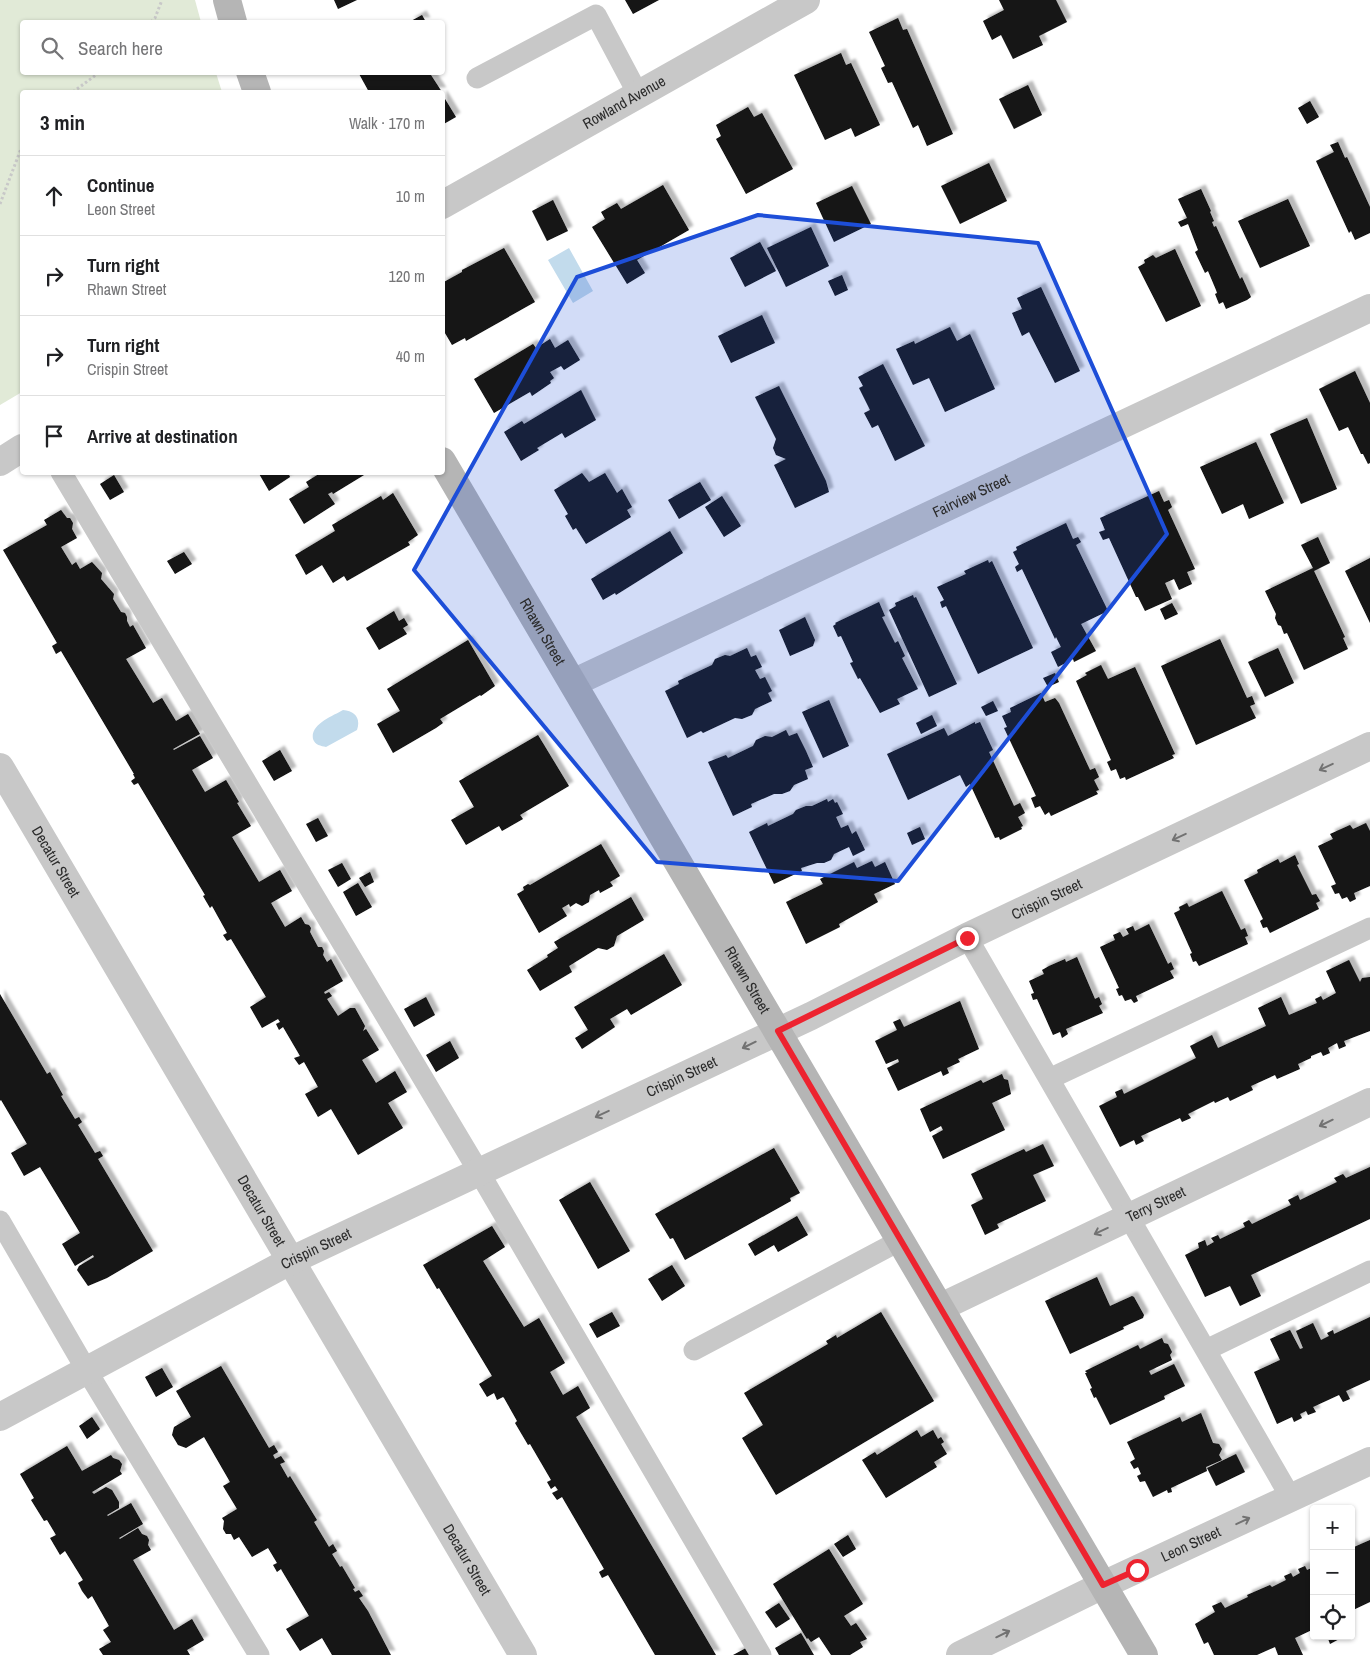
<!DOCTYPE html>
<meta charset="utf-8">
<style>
body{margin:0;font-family:"Archivo Narrow",sans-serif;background:#f6f6f6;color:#202124}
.controls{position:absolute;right:15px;bottom:15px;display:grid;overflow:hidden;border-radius:5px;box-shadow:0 1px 4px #0004}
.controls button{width:45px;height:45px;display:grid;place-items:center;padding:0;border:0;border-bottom:1px solid #e0e0e0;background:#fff;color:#202124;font:25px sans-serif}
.stop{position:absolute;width:15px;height:15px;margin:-11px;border:4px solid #ed232f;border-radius:50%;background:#fff}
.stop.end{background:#ed232f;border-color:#fff;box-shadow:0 1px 5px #0008}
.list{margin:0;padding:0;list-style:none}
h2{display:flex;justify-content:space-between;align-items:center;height:65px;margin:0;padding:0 20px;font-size:21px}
h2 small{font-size:16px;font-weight:400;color:#757577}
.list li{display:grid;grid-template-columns:32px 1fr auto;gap:15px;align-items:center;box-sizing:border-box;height:80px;padding:0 20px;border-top:1px solid #e0e0e0}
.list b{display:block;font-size:19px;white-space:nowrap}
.list p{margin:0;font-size:16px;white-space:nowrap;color:#757577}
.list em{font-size:16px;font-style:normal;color:#757577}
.icon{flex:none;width:28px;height:28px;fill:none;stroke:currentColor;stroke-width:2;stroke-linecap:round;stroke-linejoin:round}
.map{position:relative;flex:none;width:1370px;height:1655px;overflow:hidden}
.search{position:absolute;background:#fff;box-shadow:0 1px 4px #0004;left:20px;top:20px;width:425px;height:55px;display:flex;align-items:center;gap:12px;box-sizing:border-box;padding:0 18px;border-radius:5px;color:#757577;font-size:19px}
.panel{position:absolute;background:#fff;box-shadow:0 1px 4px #0004;left:20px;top:90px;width:425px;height:385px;border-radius:5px}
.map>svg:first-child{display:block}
</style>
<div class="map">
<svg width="1370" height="1655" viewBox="0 0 1370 1655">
<defs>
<filter id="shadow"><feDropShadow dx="4.5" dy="-4.5" stdDeviation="1" flood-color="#0004"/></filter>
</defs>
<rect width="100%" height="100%" fill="#fff"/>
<path fill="#e1ead7" d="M0 0H195L201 22H22V72L216 73 222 92H22V392L0 405Z"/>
<path fill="#c2dbec" d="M569 248 593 291 573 303 548 260Z
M343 710C355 711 361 718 357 730L326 747C321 746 315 745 313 739 310 724 333 716 343 710Z"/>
<path fill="#121212" filter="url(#shadow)" d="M334 0H357L338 9Z
M625 0H659L633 14Z
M999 0H1056L1067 22 1039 36 1043 45 1013 59 1001 35 992 40 983 21 1004 10Z
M422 15 426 22H409Z
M898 18 903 30 907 29 953 134 927 146 918 125 913 128 892 82 888 83 881 68 885 66 869 32Z
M841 53 846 65 851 63 880 125 855 137 851 128 825 140 794 75Z
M358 72H429L442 92H369Z
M1028 85 1042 115 1014 129 999 99Z
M442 94 456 117 442 125Z
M1310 101 1319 117 1307 124 1298 108Z
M748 107 754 117 762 113 793 169 746 194 716 139 721 136 716 125Z
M1338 142 1345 158 1347 157 1370 207V233L1355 240 1351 231 1349 233 1316 161 1334 152 1330 145Z
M989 163 1007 201 960 224 941 186Z
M663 185 689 230 637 260 645 273 627 284 592 227 605 219 601 212 617 203 621 209Z
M852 186 871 224 834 242 816 203Z
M1201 189 1211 211 1210 212 1214 221 1212 222 1214 227 1216 226 1240 279 1242 277 1251 297 1247 300 1226 309 1223 302 1219 304 1215 294 1217 293 1216 290 1208 271 1205 273 1195 252 1198 250 1188 224 1181 227 1178 222 1187 218 1178 199Z
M1288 199 1310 246 1260 268 1238 221Z
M553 200 568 231 547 241 532 211Z
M811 227 829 266 786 287 767 248Z
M760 242 776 271 745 287 730 258Z
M504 248 535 302 466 341 465 338 452 345 442 328V283L462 272V270Z
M1175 249 1201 306 1166 322 1138 267 1145 263 1144 260 1153 255 1156 258Z
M842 275 848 290 835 296 828 281Z
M1041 287 1080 371 1055 383 1029 332 1022 336 1012 313 1022 309 1017 298Z
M762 315 775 343 731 363 718 336Z
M950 327 957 341 970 334 995 389 945 412 929 378 913 385 896 349 914 341 915 344Z
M550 339 555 348 568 340 580 360 564 370 561 366 550 372 554 378 550 381 551 383 532 396 530 392 494 413 474 379 533 344 536 348Z
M883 364 925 446 895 461 878 425 872 428 864 413 870 410 859 388 863 386 858 377Z
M1355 371 1370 403V463L1368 464 1363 454H1361L1348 427 1339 431 1319 389Z
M779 386 826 481 829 492 795 508 774 465 786 459 776 455 773 448 776 439 755 397Z
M581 390 596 420 565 438 562 433 537 448 539 450 521 461 504 432 522 421 524 424Z
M1307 418 1337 489 1301 504 1270 434Z
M1256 442 1284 503 1249 519 1243 504 1222 514 1200 467Z
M258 472H288L290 477 269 491Z
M322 472H369L333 494 332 492 328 494 335 504 304 524 289 499 309 487 306 482Z
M582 473 589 482 605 473 617 493 622 489 632 507 627 510 631 517 586 544 576 528 573 530 565 516 568 514 554 490Z
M114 475 124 492 110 500 100 484Z
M700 482 711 500 679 519 668 500Z
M1159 491 1164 502 1169 500 1172 507 1168 510 1195 569 1187 572 1192 584 1179 590 1174 579 1165 583 1172 599 1145 611 1138 597H1136L1109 538 1103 540 1099 532 1105 530 1100 518Z
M393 493 418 535 408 542 410 545 347 581 344 576 333 583 322 565 306 575 295 555 335 531 332 525 381 496 383 500Z
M722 496 741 526 724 537 705 507Z
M61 510 67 518H70L73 523 72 529 77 538 61 547 72 565 76 562 80 569 92 562 102 573 101 579 114 594 113 599 121 612 125 613 127 617V621L130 627 133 625 146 648 126 659 153 703 162 698 176 721 188 714 200 734 173 749 174 750 200 736 213 758 192 770 205 792 226 780 239 802 237 803 251 826 232 837 259 882 280 870 292 891 271 903 285 927 301 917 305 924 309 925 311 928 310 932 318 947H322L324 951 323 955 327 962 331 959 343 981 324 992 325 994 329 992 332 996 327 999 338 1016 350 1008H355L365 1026 363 1031 366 1029 379 1050 362 1060 376 1083 395 1071 407 1092 388 1103 403 1128 358 1155 331 1109 318 1117 305 1094 318 1087 304 1062 299 1065 294 1058 300 1056 283 1027 279 1030 276 1024 280 1022 278 1019 262 1028 250 1007 266 997 231 939 227 941 223 935 227 933 212 906 210 908 203 896 205 895 138 783 134 785 131 781 135 778 133 774H134L61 651 56 654 52 646 57 643 3 550 47 525 44 520Z
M1066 523 1073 539 1078 537 1081 542 1076 545 1108 611 1081 624 1096 651 1074 662 1073 659 1058 667 1051 652 1061 647 1056 637 1055 639 1022 569 1017 572 1015 567 1019 564 1013 552 1017 550 1016 547Z
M670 531 683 553 616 595 615 593 603 600 591 579Z
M1318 537 1330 563 1314 571 1345 637 1343 638 1348 649 1304 670 1287 633 1284 634 1281 626 1278 625 1275 618 1276 614 1265 591 1313 568 1301 545Z
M184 552 192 564 175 574 167 561Z
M1370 558V623L1345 571Z
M988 560 989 563 992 561 1033 648 978 674 946 606 942 608 940 602 944 600 937 587 966 574 964 571Z
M913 595 914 598 916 597 957 684 929 697 889 610 896 606 895 603Z
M879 602 885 616 882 617 895 643 898 641 905 656 902 658 918 689 897 699 900 704 880 713 860 678 858 679 850 663 853 662 841 636 838 637 833 626 836 624 835 623Z
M1172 603 1178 614 1165 620 1160 609Z
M394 611 399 621 404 618 408 625 403 628 407 634 379 650 366 628Z
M805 617 815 640 813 646 790 656 779 630Z
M1220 639 1247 698 1252 696 1255 704 1250 706 1256 718 1196 745 1161 666Z
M468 640 495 686 481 696 480 695 440 719 443 723 436 728 393 753 377 724 400 711 387 689Z
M747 648 751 657 756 655 762 667 755 670 760 679 765 677 772 691 768 693 772 701 755 709 752 715 742 719 735 718 703 733 701 731 687 738 665 691 679 684 678 681 712 665 715 659 725 655 730 656Z
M1278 648 1294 683 1265 697 1248 662Z
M1101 665 1108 679 1135 667 1175 754 1172 755 1174 758 1126 780 1125 777 1120 779 1116 769 1111 771 1107 762 1111 760 1076 681 1087 675 1085 673Z
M1055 673 1059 682 1048 687 1043 678Z
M1041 693 1045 702 1055 698 1059 703 1090 770 1095 768 1099 777 1094 780 1099 790 1096 791 1098 794 1051 816 1049 812 1045 815 1040 806 1035 808 1031 798 1036 796 1004 728 1007 727 1002 716 1011 712 1010 708Z
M829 700 849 746 823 758 802 712Z
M993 701 998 711 986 716 981 707Z
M932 715 937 726 921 734 916 723Z
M975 722V724L980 722 993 750 989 752 1014 806 1020 803 1025 813 1018 817 1023 826 1021 827 1022 829 1000 840 999 837 995 838 970 784 966 787 960 775 908 800 887 754 944 728 948 736Z
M786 730 789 736 797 733 806 751 813 767 805 770 808 779 794 785 790 791 782 794H774L751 804 752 807 733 816 708 762 726 755 728 758 753 746 756 740 765 736 772 737Z
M538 735 569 786 520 815 523 819 502 831 499 826 466 845 451 820 474 807 459 781Z
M280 750 292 771 274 781 262 761Z
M827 799 828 802 833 799 835 803 837 802 843 814 836 817 841 828 848 825 852 834 856 831 865 850 853 856 849 847 834 854 831 860 824 863H817L801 868 802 871 774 884 749 832 767 823 768 826 793 814 796 810 806 806H812Z
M318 818 328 836 316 842 306 824Z
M1366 823 1370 831V886L1354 893 1356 899 1350 902 1347 897 1342 899 1339 893 1335 894 1331 886 1336 884 1318 846 1333 839 1330 834 1350 825 1353 829Z
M920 827 925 839 912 845 907 833Z
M601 844 620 876 610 882 613 886 600 893 599 890 590 895 589 902 582 906 576 903 570 907 569 904 562 908 567 916 539 933 517 894 524 890 523 887 528 884 530 885Z
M1295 855 1299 864 1297 865 1312 895 1316 894 1320 901 1316 903 1319 909 1270 933 1267 927 1263 928 1260 921 1263 919 1244 880 1258 873 1257 870 1278 859 1280 863Z
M872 861 875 867 885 862 895 884 874 894 878 902 839 924 840 927 806 944 786 902 823 884 820 879 854 862 857 868Z
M342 863 351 879 338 887 328 870Z
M370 872 374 882 365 887 359 878Z
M358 883 372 907 356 916 343 892Z
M1222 891 1241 930 1245 928 1248 936 1245 937 1248 944 1199 966 1196 961 1193 962 1190 954 1192 953 1174 913 1180 910 1179 907 1187 903 1189 907Z
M631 897 644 920 617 936 614 946 607 950 598 948 569 966 572 972 540 991 527 970 548 957 547 955 558 948 554 942Z
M1149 924 1168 964 1171 962 1174 969 1170 971 1174 978 1136 996 1138 1001 1134 1003 1131 999 1125 1001 1122 995 1119 996 1116 989 1119 988 1100 947 1115 940 1113 935 1120 932 1123 937 1129 934 1126 929 1133 926 1135 931Z
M664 954 682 985 631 1015 627 1009 610 1019 615 1027 582 1049 575 1038 588 1030 574 1007Z
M1077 957 1095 999 1099 997 1102 1004 1099 1006 1103 1013 1066 1029 1068 1034 1062 1038 1060 1032 1053 1035 1037 999 1033 1000 1031 994 1034 993 1029 981 1044 974 1042 970 1049 966 1065 959 1066 962Z
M1349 960 1360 982 1362 978 1370 977V1031L1344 1041 1346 1046 1339 1049 1337 1043 1328 1048 1330 1053 1323 1056 1321 1052 1311 1056V1058L1298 1064 1300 1069 1277 1079 1275 1075 1251 1086 1253 1090 1230 1101 1228 1097 1215 1103 1214 1101 1188 1114 1191 1118 1182 1122 1180 1118 1141 1136 1144 1141 1136 1145 1134 1140 1120 1147 1099 1106 1117 1097 1115 1092 1122 1089 1124 1094 1196 1058 1190 1046 1212 1035 1218 1048 1266 1026 1258 1008 1281 997 1289 1015 1317 1003 1315 999 1321 996 1323 1000 1336 993 1326 971Z
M0 994 47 1074 50 1072 63 1095 61 1096 75 1119 79 1117 82 1122 78 1125 95 1153 100 1151 103 1156 98 1159 153 1251 107 1278 88 1286 77 1270 79 1266 94 1257 93 1255 75 1266 62 1244 80 1233 40 1167 24 1176 11 1153 27 1144 1 1100 0 1101Z
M426 997 435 1015 414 1027 404 1009Z
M960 1001 979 1049 958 1059 960 1062 947 1068 949 1073 943 1076 941 1071 898 1091 887 1068 899 1062 898 1059 886 1064 875 1041 897 1030 893 1022 900 1019 904 1027Z
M450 1041 459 1058 436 1072 426 1055Z
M1002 1074 1004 1079 1008 1080 1011 1094 992 1103 1005 1130 943 1159 932 1136 943 1130 941 1126 930 1132 920 1109 981 1080 983 1083Z
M1043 1144 1054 1166 1033 1175 1046 1201 997 1224 999 1228 985 1235 971 1205 983 1199 971 1174 1024 1149 1026 1152Z
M774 1148 800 1193 790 1198 791 1201 685 1260 673 1238 670 1239 655 1214Z
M1370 1167V1219L1251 1275 1261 1296 1240 1306 1230 1286 1205 1297 1185 1255 1199 1248 1198 1243 1205 1240 1207 1246 1214 1242 1211 1238 1218 1235 1220 1239 1245 1227 1243 1223 1249 1220 1252 1224 1291 1205 1288 1200 1298 1195 1300 1200 1337 1182 1334 1178 1343 1174 1346 1178Z
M590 1182 630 1251 598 1269 559 1200Z
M797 1216 808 1235 778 1252 774 1245 755 1256 748 1244Z
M492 1226 505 1247 483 1261 524 1327 539 1318 565 1363 550 1372 563 1395 578 1386 590 1408 576 1417 716 1655H655L608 1575 602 1578 599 1572 604 1569 562 1497 557 1500 552 1493 558 1490 555 1486 551 1489 547 1482 551 1480 530 1444 528 1445 515 1423 517 1421 504 1398 503 1397 497 1400 494 1393 487 1397 479 1384 492 1376 439 1288 437 1289 423 1265Z
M672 1265 685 1286 662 1301 648 1279Z
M1097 1277 1110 1306 1132 1296 1134 1297 1144 1315 1143 1318 1123 1327 1124 1329 1070 1354 1045 1301Z
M612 1312 620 1326 597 1338 589 1324Z
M881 1312 934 1401 776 1495 742 1438 763 1425 744 1393 828 1344 826 1341 836 1335 837 1338Z
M1370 1317V1380L1346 1391 1350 1399 1343 1402 1339 1395 1313 1407 1316 1412 1308 1415 1306 1411 1300 1414 1302 1418 1294 1422 1292 1417 1277 1424 1254 1372 1280 1360 1270 1339 1290 1330 1300 1349 1303 1348 1296 1331 1313 1323 1321 1340 1329 1336 1327 1333 1333 1330 1334 1334Z
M1162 1338 1164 1343 1168 1344 1172 1352 1170 1355 1172 1360 1149 1371 1151 1375 1174 1364 1185 1386 1164 1396 1165 1399 1110 1425 1096 1397 1094 1398 1090 1389 1092 1388 1085 1373H1087L1085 1371 1138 1345 1140 1349Z
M221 1366 269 1448 274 1445 278 1452 273 1455 275 1459 281 1456 285 1462 280 1464 288 1478 290 1476 317 1520 314 1522 329 1547 333 1544 337 1551 332 1554 340 1567 342 1566 355 1588 353 1589 355 1592 359 1590 363 1596 359 1598 368 1611 391 1655H332L322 1638 300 1651 286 1629 309 1616 282 1571 281 1569 277 1572 273 1565 277 1563 268 1548 252 1557 239 1537 234 1540 231 1534H226L223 1529 224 1521 222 1518 237 1509 223 1486 230 1482 204 1437 186 1448 178 1445 172 1435 174 1427 191 1417 176 1391Z
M162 1368 173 1387 156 1397 145 1377Z
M1201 1413 1213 1443 1219 1444 1222 1449 1219 1455 1222 1460 1206 1467 1207 1471 1171 1488 1172 1492 1168 1493 1167 1490 1153 1497 1145 1481 1140 1482 1137 1476 1141 1474 1138 1467 1134 1469 1130 1462 1135 1459 1127 1442 1180 1417 1182 1422Z
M92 1417 100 1429 87 1439 79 1426Z
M917 1430 921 1437 933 1430 938 1439 941 1437 944 1442 941 1444 947 1454 934 1462 937 1467 886 1498 862 1460 875 1452 877 1455Z
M67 1446 82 1471 111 1455 113 1458 119 1460 122 1464 120 1471 122 1474 92 1492 94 1494 106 1487 112 1490 119 1502V1508L107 1515 108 1516 131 1503 143 1524 119 1538 120 1539 138 1528 142 1534 147 1536 149 1540 148 1545 151 1550 133 1560 174 1630 192 1619 204 1640 187 1650 190 1655H103L99 1649 111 1642 103 1630 109 1626 92 1596 88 1599 82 1591 78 1583 83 1580 65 1551 60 1555 50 1538 56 1535 47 1520 44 1521 31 1500 34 1498 20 1474Z
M1236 1454 1245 1472 1216 1486 1207 1468Z
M848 1535 856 1549 843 1557 834 1544Z
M1370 1540V1602L1351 1611V1542L1354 1547Z
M829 1549 863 1604 844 1616 851 1626 856 1623 867 1639 860 1642 863 1647 850 1655H831L819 1637 811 1642 808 1638 807 1639 773 1584Z
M1305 1566 1307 1570 1314 1567V1629L1295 1638 1303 1655H1278L1275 1647 1257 1655H1214L1208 1642 1204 1644 1195 1624 1215 1612 1212 1606 1221 1602 1225 1608 1248 1597 1247 1595 1270 1585 1272 1587 1286 1580 1284 1576 1291 1573 1293 1577 1300 1573 1298 1569Z
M779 1603 790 1619 776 1628 765 1612Z
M801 1633 814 1655H779L775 1648Z
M1327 1636H1345L1330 1644Z
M746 1648 750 1655H733Z"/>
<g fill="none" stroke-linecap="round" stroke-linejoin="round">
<path stroke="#c8c8c8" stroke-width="3" stroke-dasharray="2.5 2.5" stroke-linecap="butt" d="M151 22 155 18 162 0
M73 92 100 72
M0 204 22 146"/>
<path stroke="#c8c8c8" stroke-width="21" d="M477 78 596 15 638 94
M61 472 479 1172 761 1655
M967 937 1291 1498
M1049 1079 1370 928
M0 1221 87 1371 259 1655
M694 1350 901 1240
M1206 1350 1370 1271"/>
<g stroke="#c8c8c8" stroke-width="28">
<path id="s1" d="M442 205 806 0"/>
<path id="s2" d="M573 683 1370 308"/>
<path id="s3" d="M0 767 523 1655"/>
<path id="s4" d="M941 1307 1370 1102"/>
<path id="s5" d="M0 1417 290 1261 811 1016 967 937 1370 746"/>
<path id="s6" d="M960 1655 1103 1585 1370 1461"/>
</g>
<path stroke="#c8c8c8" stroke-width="28" d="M0 462 22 448"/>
<g stroke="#b5b5b5" stroke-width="28">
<path d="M227 0 233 22"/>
<path d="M250 72 257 92"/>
<path id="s7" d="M442 461 1144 1655"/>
</g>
</g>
<defs><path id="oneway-shaft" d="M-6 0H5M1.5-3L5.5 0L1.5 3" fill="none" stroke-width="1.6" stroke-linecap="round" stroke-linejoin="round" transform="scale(1.25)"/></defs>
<g stroke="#727272">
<use href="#oneway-shaft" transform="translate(1326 767) rotate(155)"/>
<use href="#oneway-shaft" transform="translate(1179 837) rotate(155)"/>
<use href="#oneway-shaft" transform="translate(749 1045) rotate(154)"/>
<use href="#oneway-shaft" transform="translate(602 1114) rotate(155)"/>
<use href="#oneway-shaft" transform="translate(1326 1123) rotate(154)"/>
<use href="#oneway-shaft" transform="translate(1101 1231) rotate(155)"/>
<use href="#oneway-shaft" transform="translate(1243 1521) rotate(-25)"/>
<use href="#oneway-shaft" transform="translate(1003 1634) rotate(-26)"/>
</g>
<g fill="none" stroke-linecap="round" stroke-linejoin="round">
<path stroke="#ed232f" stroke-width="6" d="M967 938 778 1031 1103 1585 1137 1570"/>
</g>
<path fill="#1d4ed8" fill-opacity="0.2" stroke="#1d4ed8" stroke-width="4" stroke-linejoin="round" d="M758 215 1038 243 1167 534 898 881 657 862 414 570 577 277Z"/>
<g text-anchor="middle" stroke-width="5" stroke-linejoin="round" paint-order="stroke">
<g font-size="15" fill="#2b2b2b" stroke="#fff">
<text dy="5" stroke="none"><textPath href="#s1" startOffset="209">Rowland Avenue</textPath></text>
<text dy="5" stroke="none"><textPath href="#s2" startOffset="440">Fairview Street</textPath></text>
<text dy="5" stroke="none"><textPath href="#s7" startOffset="198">Rhawn Street</textPath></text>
<text dy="5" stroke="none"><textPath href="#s3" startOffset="110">Decatur Street</textPath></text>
<text dy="5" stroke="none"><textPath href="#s5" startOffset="1168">Crispin Street</textPath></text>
<text dy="5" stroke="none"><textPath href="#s7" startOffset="602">Rhawn Street</textPath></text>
<text dy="5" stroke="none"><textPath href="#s5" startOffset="762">Crispin Street</textPath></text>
<text dy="5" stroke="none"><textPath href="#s4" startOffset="238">Terry Street</textPath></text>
<text dy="5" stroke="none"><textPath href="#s3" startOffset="515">Decatur Street</textPath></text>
<text dy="5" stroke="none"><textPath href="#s5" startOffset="358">Crispin Street</textPath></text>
<text dy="5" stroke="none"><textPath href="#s6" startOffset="256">Leon Street</textPath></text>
<text dy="5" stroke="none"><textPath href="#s3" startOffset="920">Decatur Street</textPath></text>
</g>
</g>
</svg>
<div class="controls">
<button>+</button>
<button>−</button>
<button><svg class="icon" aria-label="locate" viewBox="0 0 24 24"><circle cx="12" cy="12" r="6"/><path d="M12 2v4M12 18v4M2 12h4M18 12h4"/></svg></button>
</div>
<div class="stop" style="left:1137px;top:1570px"></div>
<div class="stop end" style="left:967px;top:938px"></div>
<div class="search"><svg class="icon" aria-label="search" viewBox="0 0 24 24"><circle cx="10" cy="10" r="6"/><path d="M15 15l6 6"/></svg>Search here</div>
<section class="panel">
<h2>3 min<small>Walk · 170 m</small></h2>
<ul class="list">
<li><svg class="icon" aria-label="ahead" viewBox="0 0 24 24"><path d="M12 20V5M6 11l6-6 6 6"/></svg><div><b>Continue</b><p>Leon Street</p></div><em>10 m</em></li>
<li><svg class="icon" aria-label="right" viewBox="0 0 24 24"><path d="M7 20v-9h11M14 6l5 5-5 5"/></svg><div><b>Turn right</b><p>Rhawn Street</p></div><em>120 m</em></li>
<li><svg class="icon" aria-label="right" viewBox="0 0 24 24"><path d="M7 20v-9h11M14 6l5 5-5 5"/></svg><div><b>Turn right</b><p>Crispin Street</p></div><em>40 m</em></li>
<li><svg class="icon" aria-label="arrive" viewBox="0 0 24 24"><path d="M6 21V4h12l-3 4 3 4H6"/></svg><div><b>Arrive at destination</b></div></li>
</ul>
</section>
</div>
